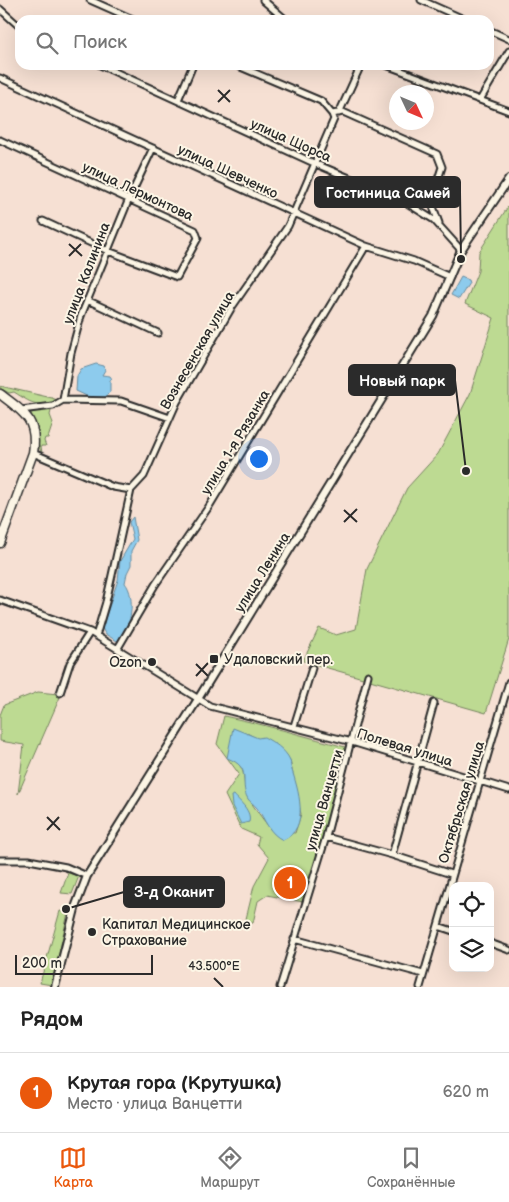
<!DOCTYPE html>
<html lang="ru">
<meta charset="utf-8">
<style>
body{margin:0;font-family:"Balsamiq Sans",sans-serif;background:#f2f2f2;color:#222}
.controls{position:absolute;right:15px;bottom:15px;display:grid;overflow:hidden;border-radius:10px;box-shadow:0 5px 20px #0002}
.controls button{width:45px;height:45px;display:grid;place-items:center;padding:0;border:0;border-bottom:1px solid #e0e0e0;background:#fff;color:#222;font:25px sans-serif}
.compass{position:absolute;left:389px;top:85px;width:45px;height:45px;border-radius:50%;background:#fff;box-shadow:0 5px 20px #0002;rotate:134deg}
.scale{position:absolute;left:15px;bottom:12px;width:138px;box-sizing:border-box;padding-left:5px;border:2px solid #2b2b2b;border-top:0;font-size:14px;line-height:18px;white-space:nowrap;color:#2b2b2b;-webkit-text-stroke:4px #fcf5e5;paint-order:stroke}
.you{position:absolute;left:258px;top:458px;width:18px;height:18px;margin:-12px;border:4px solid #fff;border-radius:50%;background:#1a73e8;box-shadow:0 0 0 8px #1a73e833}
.badge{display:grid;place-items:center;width:32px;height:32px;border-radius:50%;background:#ea580c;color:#fff;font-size:16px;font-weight:700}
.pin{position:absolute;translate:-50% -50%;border:2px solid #fff;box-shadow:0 1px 5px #0006}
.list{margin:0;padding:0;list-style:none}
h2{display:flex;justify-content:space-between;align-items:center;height:65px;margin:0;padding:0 20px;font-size:21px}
h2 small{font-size:16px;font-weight:400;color:#767676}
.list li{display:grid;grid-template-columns:32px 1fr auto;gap:15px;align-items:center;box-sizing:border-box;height:80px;padding:0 20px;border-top:1px solid #e0e0e0}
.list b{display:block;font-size:19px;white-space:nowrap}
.list p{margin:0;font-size:16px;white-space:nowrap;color:#767676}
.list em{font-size:16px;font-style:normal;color:#767676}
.icon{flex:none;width:28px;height:28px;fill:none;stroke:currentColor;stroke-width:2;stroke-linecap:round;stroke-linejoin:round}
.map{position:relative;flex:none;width:509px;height:987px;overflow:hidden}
.search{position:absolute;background:#fff;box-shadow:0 5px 20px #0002;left:15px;right:15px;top:15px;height:55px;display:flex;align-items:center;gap:12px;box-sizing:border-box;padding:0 18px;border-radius:15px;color:#767676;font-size:19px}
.sheet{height:145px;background:#fff}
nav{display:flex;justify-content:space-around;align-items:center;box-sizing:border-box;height:70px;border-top:1px solid #e0e0e0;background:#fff;font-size:14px;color:#767676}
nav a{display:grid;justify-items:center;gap:2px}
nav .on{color:#ea580c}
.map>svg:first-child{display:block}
</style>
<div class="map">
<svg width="509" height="987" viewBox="0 0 509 987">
<rect width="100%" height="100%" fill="#f6e0d3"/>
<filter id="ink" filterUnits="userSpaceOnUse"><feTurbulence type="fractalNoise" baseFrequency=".02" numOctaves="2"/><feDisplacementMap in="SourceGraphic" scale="10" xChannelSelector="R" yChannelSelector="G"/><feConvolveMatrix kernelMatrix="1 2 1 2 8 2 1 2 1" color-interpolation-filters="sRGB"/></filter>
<g filter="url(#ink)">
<path fill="#bdda92" stroke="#74825e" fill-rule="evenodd" d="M509 205V639L486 713 303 661 319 628 336 635 356 629 367 569 407 488 438 454 470 394 494 318 465 304 478 271 479 252Z
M0 386 52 398 57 400C35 408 32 403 14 392L9 393 0 388Z
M52 407 50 415 53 423 48 438H45L44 441 46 446H41L42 453C36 444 35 424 31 413Z
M38 692 58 694 60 697 18 794 24 745 0 741V715L4 705Z
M224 716C267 725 307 737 349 748L303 902 267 895 258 901 253 923H245L254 886 269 858 257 844 259 837 241 829 225 795 239 774 217 744ZM247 733 283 753 290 760 301 814 295 833 271 830C264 820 248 801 246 791 242 778 247 770 234 760Z
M68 873 79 876 72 894 61 893Z
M60 911 68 913 52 985 40 983Z"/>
<path fill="#8dcbed" stroke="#668b9f" d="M461 277 468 280 469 283 459 299 451 295Z
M96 364 104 366 105 370 102 375 110 376 112 379 110 380V392L104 398H91L76 391 77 376 81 369Z
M133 517 137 540 131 551V565L127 573 125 583C136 596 132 631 117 641L105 634 102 628 118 580 120 561 133 539 129 522Z
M233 728 258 738 264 737C273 742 285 749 290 760 291 762 290 765 291 767 298 789 311 828 283 840 269 834 265 819 257 808 254 804 250 802 248 799 238 782 254 768 227 758Z
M234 795C240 802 252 811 249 822L241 824 232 806 231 796Z"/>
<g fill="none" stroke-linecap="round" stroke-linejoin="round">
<defs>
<path id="minor" d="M90 0 135 20
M263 0 286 20
M421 0 466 20
M0 9 20 27
M489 30 509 39
M100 65 316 164 402 200 434 220 461 250
M236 65 321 101 332 114 343 112 437 154 442 167 431 201 439 223
M386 65 509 111
M0 78 366 246 414 261 450 277
M178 100 193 65
M480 100 509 51
M339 113 361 65
M0 140 195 230 198 238 177 277 108 251 43 221
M87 300 158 333
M63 400 121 401 170 418
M21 410 53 406 63 400 71 353 81 316 129 199 153 148
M33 453 113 487 131 490
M0 600 90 632 210 706 352 742 509 790
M96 636 106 602 131 490 144 476 177 402 232 307 288 226 334 119 332 114
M118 648 155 585 210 505 366 246
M60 693 70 663 90 632
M294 726 312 668
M326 837 392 855 451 874
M392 855 434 703
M0 860H29L66 867 87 876
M438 926 453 931
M294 939 423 974
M490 943 509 950
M280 987 326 837 368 675
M420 987 509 682"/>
<path id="tertiary" d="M55 987 76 905 87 876 198 699 433 316 461 250 509 179"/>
<path id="secondary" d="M0 394C24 412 38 420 33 453L0 543"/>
</defs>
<use href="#minor" stroke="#2b2b2b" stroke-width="9"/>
<use href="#tertiary" stroke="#2b2b2b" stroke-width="10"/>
<use href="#secondary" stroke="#2b2b2b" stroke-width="11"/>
<use href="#minor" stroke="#fcf5e5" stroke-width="5"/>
<use href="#tertiary" stroke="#fcf5e5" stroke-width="6"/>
<use href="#secondary" stroke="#fcf5e5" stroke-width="8"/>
</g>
</g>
<path fill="none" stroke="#2b2b2b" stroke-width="2" d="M218 90 230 102M218 102 230 90M69 244 82 256M69 256 81 244M344 510 357 522M344 522 357 509M196 664 208 676M196 676 208 663M47 817 60 830M47 830 59 817M214 978 223 987"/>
<g fill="#2b2b2b" stroke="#fcf5e5" stroke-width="2">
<rect x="209" y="654" width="10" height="10" rx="2.5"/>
<circle cx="152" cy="662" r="5"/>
<circle cx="92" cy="932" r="5"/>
</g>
<g text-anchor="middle" stroke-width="4" stroke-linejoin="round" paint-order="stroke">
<g font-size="14" fill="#2b2b2b" stroke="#fcf5e5">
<text transform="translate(291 140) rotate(24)" y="5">улица Щорса</text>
<text transform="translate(228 171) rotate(25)" y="5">улица Шевченко</text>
<text transform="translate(138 191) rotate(25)" y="5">улица Лермонтова</text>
<text transform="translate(86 273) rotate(-69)" y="5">улица Калинина</text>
<text transform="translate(197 350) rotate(-60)" y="5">Вознесенская улица</text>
<text transform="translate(235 442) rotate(-59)" y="5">улица 1-я Рязанка</text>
<text transform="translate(262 572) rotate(-58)" y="5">улица Ленина</text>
<text transform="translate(405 747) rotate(17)" y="5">Полевая улица</text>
<text transform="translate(324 800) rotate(-74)" y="5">улица Ванцетти</text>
<text transform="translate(461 802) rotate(-73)" y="5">Октябрьская улица</text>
</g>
<g font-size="14" fill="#2b2b2b" stroke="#fcf5e5" text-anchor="start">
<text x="224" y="664">Удаловский пер.</text>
<text x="142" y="667" text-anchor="end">Ozon</text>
<text x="102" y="929">Капитал Медицинское<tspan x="102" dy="16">Страхование</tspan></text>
</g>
</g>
<g font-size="12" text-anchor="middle" fill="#2b2b2b" stroke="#fcf5e5" stroke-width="4" stroke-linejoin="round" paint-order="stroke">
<text x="214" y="970">43.500°E</text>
</g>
<path fill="none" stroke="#2b2b2b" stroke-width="2" d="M461 259L460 192M466 471L455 380M66 909L124 892"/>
<g fill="#2b2b2b" stroke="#fcf5e5" stroke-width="2">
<circle cx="461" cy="259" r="5"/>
<circle cx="466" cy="471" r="5"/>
<circle cx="66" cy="909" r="5"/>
</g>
<g fill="#2b2b2b" stroke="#2b2b2b" stroke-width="2">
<rect x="315" y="177" width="145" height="30" rx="5"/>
<rect x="349" y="365" width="106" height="30" rx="5"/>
<rect x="124" y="877" width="100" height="30" rx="5"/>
</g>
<g font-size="15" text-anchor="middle" font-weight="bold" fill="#fff">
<text x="388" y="198">Гостиница Самей</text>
<text x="402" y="386">Новый парк</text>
<text x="174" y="897">З-д Оканит</text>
</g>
</svg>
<div class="controls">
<button><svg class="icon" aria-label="locate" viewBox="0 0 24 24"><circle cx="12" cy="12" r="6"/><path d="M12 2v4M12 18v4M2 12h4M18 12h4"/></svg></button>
<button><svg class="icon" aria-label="layers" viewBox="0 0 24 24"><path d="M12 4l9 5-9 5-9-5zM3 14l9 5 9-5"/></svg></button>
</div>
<svg class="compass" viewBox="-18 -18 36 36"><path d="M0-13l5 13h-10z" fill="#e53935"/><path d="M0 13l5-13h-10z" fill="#767676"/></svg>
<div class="scale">200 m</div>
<div class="you"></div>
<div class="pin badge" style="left:290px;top:883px">1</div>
<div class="search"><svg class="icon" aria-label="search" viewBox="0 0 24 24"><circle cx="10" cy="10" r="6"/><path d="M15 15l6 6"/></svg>Поиск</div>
</div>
<section class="sheet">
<h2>Рядом<small></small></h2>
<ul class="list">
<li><span class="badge">1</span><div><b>Крутая гора (Крутушка)</b><p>Место · улица Ванцетти</p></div><em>620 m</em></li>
</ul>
</section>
<nav>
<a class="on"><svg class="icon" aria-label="map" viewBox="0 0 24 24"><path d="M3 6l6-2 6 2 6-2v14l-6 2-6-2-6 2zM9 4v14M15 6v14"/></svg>Карта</a>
<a><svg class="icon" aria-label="directions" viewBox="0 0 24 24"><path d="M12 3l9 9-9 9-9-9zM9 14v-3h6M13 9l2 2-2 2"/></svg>Маршрут</a>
<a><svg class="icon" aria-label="saved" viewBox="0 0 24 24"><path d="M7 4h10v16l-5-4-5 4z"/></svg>Сохранённые</a>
</nav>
